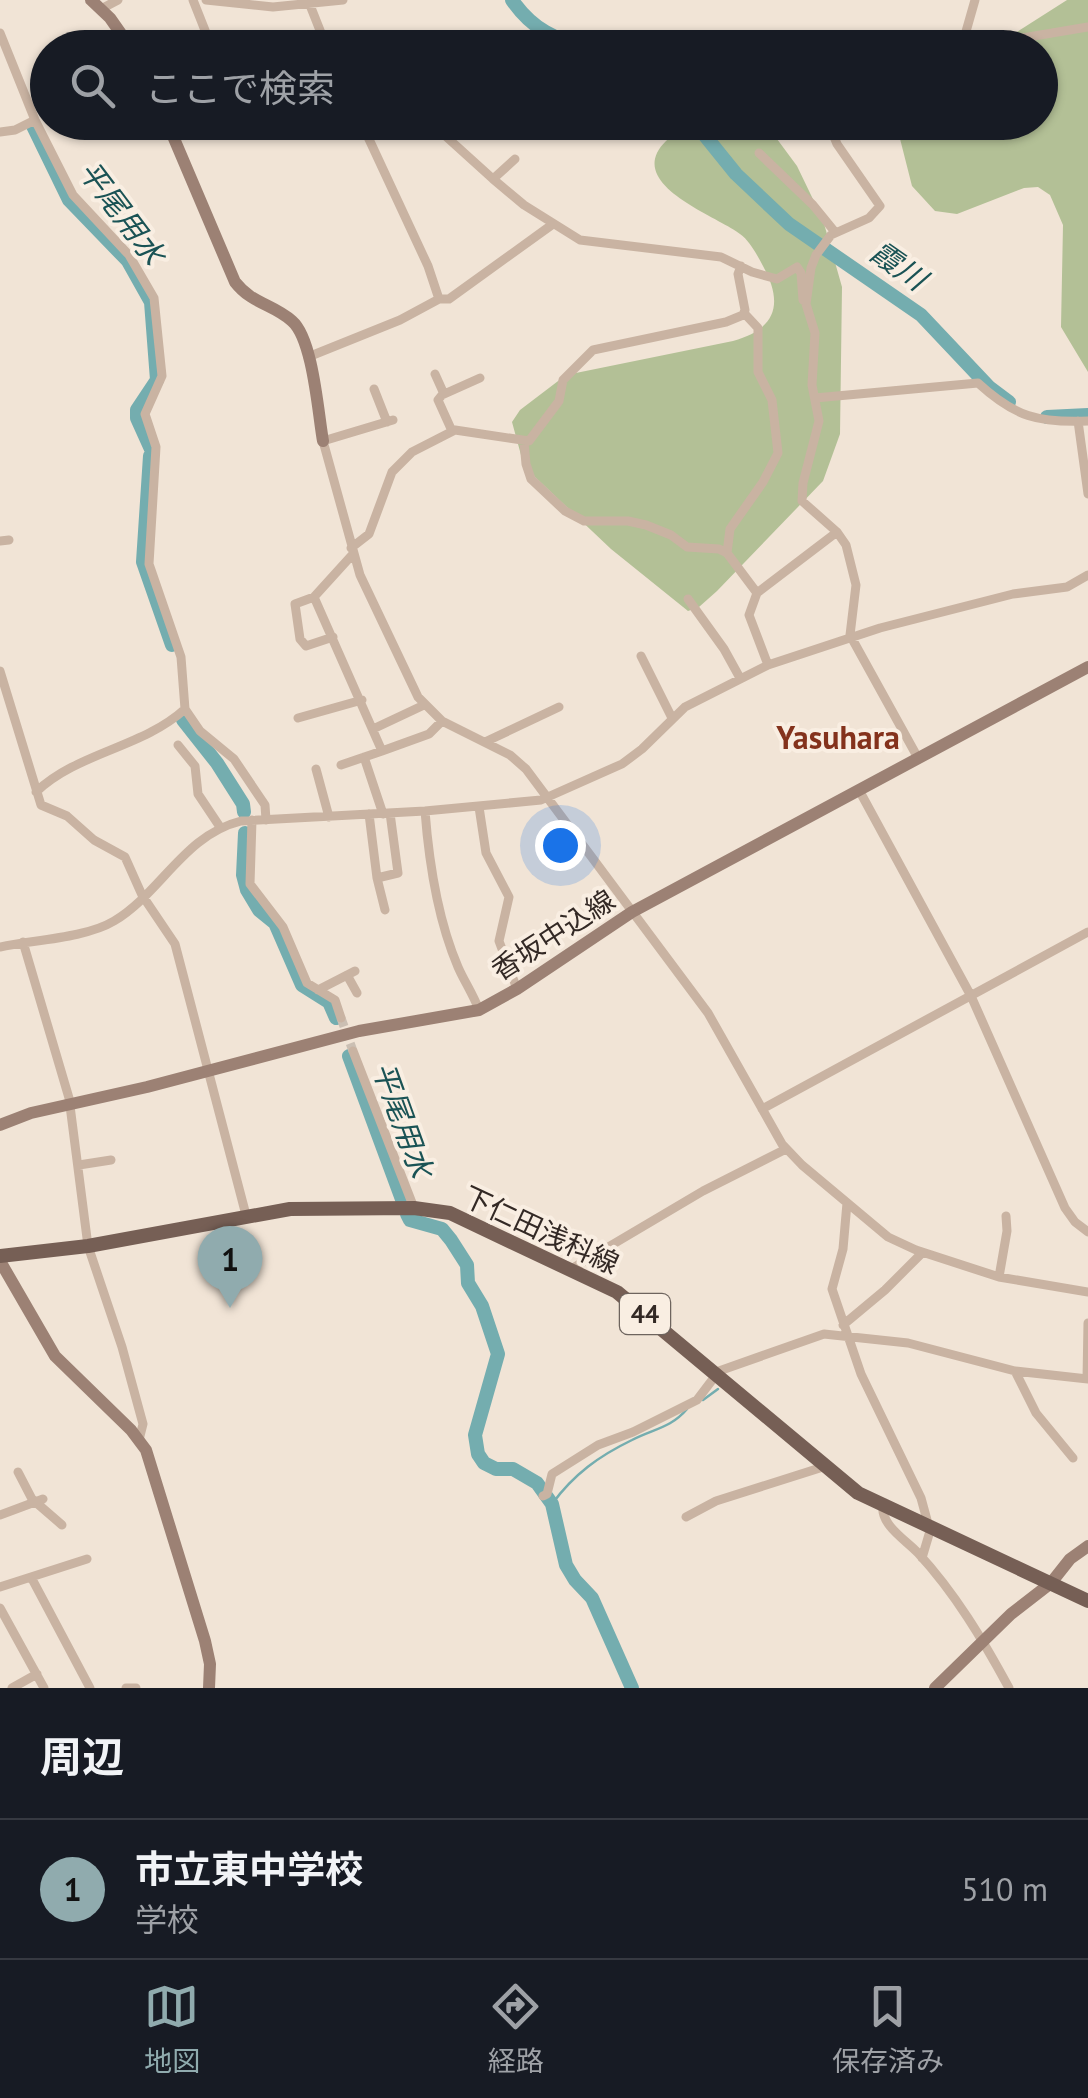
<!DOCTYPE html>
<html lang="ja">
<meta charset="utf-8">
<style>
body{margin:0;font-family:"PT Sans","Noto Sans JP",sans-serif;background:#242831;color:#f1f3f6}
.you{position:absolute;left:560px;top:845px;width:35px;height:35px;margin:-25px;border:8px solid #fff;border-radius:50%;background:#1a73e8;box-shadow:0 0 0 15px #1a73e833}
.badge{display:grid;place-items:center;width:65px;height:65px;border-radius:50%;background:#90abae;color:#111;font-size:32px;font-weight:700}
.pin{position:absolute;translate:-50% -82px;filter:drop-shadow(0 2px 5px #0008)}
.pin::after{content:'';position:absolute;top:52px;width:35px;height:30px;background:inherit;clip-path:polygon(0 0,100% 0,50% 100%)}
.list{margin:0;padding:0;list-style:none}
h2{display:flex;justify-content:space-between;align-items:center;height:130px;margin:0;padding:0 40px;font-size:42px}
h2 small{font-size:32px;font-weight:400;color:#9ea1a6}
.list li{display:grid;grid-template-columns:65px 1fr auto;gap:30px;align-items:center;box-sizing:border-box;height:140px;padding:0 40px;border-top:2px solid #363941}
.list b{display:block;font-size:38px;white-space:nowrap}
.list p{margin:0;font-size:32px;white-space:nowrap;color:#9ea1a6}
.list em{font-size:32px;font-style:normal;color:#9ea1a6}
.icon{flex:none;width:55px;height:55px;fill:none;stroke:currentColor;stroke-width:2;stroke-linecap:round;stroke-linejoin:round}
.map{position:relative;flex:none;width:1088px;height:1688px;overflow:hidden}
.search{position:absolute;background:#171b24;box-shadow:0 2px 8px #0004;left:30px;right:30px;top:30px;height:110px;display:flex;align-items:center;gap:25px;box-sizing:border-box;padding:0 35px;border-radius:55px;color:#9ea1a6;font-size:38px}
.sheet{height:270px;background:#171b24}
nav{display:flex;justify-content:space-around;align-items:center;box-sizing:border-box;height:140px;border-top:2px solid #363941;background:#171b24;font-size:28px;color:#9ea1a6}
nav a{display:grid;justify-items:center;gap:5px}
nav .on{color:#90abae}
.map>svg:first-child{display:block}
</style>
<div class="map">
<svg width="1088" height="1688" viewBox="0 0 1088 1688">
<rect width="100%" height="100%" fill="#f1e4d6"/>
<path fill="#b3c096" d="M1067 0H1088V372L1061 327 1063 225 1050 195 1038 187 1024 188 957 214 935 211 912 186 896 123 1040 122V48L993 47Z
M732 122 751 125 777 139 797 166 823 220 842 287 840 434 823 481 717 591 699 607 688 611 611 549 535 477 521 455 512 422 520 410 566 375 733 341C776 329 784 304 763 266 757 255 750 241 740 234 717 216 622 184 666 141 682 126 710 123 732 122Z"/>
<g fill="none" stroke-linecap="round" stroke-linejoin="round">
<path stroke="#74adaf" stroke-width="2.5" d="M703 1400 718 1389
M552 1504C574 1474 599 1456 632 1440 653 1429 671 1428 687 1409"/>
<path stroke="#74adaf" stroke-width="14" d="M512 0C532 29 555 40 589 48
M694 122 736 174 789 224 921 315 989 387 1009 402
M33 126 69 200 128 261 151 302 157 380 137 410V418L151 449
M1047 417 1088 415
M150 456 143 562 172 645
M183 720 217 763 243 804 244 812
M245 833 243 875 247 890 259 910 275 923 302 985 329 1002 336 1018
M349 1056 403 1202
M407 1214 410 1220 442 1229 451 1240 467 1265 468 1283 482 1306 498 1354 475 1435 478 1454 484 1463 496 1469H513L537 1483 552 1504 566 1565 575 1580 592 1598 632 1688"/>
<path stroke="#cbbfb3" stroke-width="9" stroke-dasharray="9 4.5" stroke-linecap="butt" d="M341 1018 353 1051"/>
<path stroke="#c9b3a2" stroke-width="9" d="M193 0 212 48
M206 0 273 7 343 0
M308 0 327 48
M101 9 118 0
M0 33 35 120 73 195 129 255 154 298 162 376 145 414 156 447 149 564 181 657 185 709 200 731 234 759 265 805 266 820
M957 48 965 35 975 0
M978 48 1010 35 1016 39 1088 27
M361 122 428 266 439 299
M430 122 493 179 515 159
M828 122 837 144 880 206 869 218 831 235 816 255 811 268 806 304 815 333 812 385 819 421 803 483 802 501 837 532 846 545 856 585 850 635 918 758
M326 126 332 122
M0 132 15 130 35 120
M759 153 813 205 835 232
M493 179 524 205 580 240 721 257 752 272 777 279 797 267 801 273 803 300
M308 357 400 320 439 299H449L553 224
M435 374 444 394
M374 389 387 422
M815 398 978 383C1015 417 1038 423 1088 421
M393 420 323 441 360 575 418 697 442 721 510 755 526 769 708 1013 782 1144 802 1165 888 1237 916 1250 999 1277 1088 1292
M1078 421 1088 494
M452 431 438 400 442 395 480 378
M524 442 526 464 531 479 565 511 584 521H628L646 525 671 535 687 547 719 549 727 553 757 593
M0 541 9 540
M351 548 369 534 392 472 412 452 455 430 529 441 559 401 563 380 593 350 726 322 743 315 745 310 738 274 741 266
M727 553 730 529 763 482 778 453 772 400 758 372V328L744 313
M314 597 295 604 300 639 306 646 333 637
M688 599 724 649 740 678
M641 656 672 718
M768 665 749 615 757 593 837 532
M0 671 41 805 67 816 94 840 125 857 142 895 175 944 246 1215
M298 718 362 700
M373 729 424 705
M485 742 559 707
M178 745 195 766 198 794 220 827
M382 751 429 734 442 721
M364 757 383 814
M341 765 382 751 314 597 353 554
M316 769 329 817
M859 790 971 996 1065 1208 1075 1222 1088 1232
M36 792C78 752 142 748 185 709
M479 807 486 853 509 897 499 941 517 989
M425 811C429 863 437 918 458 967 464 981 473 994 479 1010
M369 814 377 878
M252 820 250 884 283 927 307 983 335 1000 341 1018
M385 910 377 878 398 873 390 813
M23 942 69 1098 88 1246 122 1347 143 1424 139 1440
M0 947C33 940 86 938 114 921 161 893 184 835 241 821L425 811 541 800 622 764 642 749 685 707 768 665 880 628 1013 594 1067 587 1088 575
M347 975 357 993
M318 990 355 971
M353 1051 414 1208
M762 1109 1088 932
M79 1165 111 1160
M847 1203 843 1249 832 1289 861 1374 921 1498 930 1531 922 1558
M571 1269 703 1191 786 1149
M999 1277 1007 1231 1006 1216
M843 1325 885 1290 922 1253
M1015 1371 1036 1413 1073 1458
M1087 1379 1088 1323
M18 1472 32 1499 62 1525
M543 1496 547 1494 552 1474 598 1445 633 1432 697 1400 719 1371 824 1334 908 1343 1015 1371 1088 1379
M883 1505C880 1525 906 1540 918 1553 955 1593 983 1640 1009 1688
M0 1515 43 1499
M686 1517 716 1501 823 1467
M31 1577 87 1559
M0 1587 31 1577 90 1688
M0 1608 44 1688
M12 1688 37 1674
M126 1688H136"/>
<path stroke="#9c8174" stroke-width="12" d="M91 0 110 18 131 48
M167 122 235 282C252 304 273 304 292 321 313 339 318 413 323 441
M0 1125 31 1113 147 1087 359 1031 479 1010 517 989 632 912 1088 667
M0 1261 55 1356 131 1430 146 1450 205 1641 210 1664 209 1688
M935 1688 1011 1614 1051 1583 1070 1559 1088 1546"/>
<path stroke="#765f55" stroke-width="14" d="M0 1256 88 1246 290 1209 414 1208 450 1213 617 1292 858 1493 1088 1601"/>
</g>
<g text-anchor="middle" stroke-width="8" stroke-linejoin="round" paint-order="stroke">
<rect fill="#f9eee2" stroke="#6e645e" stroke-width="2.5" x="620" y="1294" width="50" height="40" rx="8"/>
<g font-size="25" font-weight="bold" fill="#332925">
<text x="645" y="1323">44</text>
</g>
<g font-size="28" fill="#332925" stroke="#f9eee2">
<text transform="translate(553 935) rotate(-33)" y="10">香坂中込線</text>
<text transform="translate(541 1230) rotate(25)" y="10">下仁田浅科線</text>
</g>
<g font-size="30" font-style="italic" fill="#1a5355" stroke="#f9eee2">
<text transform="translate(121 213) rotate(53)" y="10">平尾用水</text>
<text transform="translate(898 266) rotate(35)" y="10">霞川</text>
<text transform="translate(402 1120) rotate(70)" y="10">平尾用水</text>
</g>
<g font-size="32" font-weight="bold" fill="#84321c" stroke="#f9eee2">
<text x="838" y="749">Yasuhara</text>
</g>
</g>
</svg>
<div class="you"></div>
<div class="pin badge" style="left:230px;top:1308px">1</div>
<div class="search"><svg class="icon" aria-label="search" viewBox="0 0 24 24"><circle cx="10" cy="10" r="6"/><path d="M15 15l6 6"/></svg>ここで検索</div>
</div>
<section class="sheet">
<h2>周辺<small></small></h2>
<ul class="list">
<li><span class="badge">1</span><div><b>市立東中学校</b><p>学校</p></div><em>510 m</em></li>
</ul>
</section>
<nav>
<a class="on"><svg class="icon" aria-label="map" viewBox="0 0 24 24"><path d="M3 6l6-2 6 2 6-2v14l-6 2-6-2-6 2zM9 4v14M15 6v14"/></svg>地図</a>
<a><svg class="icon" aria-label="directions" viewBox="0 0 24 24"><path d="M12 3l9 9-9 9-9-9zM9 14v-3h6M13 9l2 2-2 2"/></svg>経路</a>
<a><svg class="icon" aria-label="saved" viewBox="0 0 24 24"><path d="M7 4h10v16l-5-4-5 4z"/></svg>保存済み</a>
</nav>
